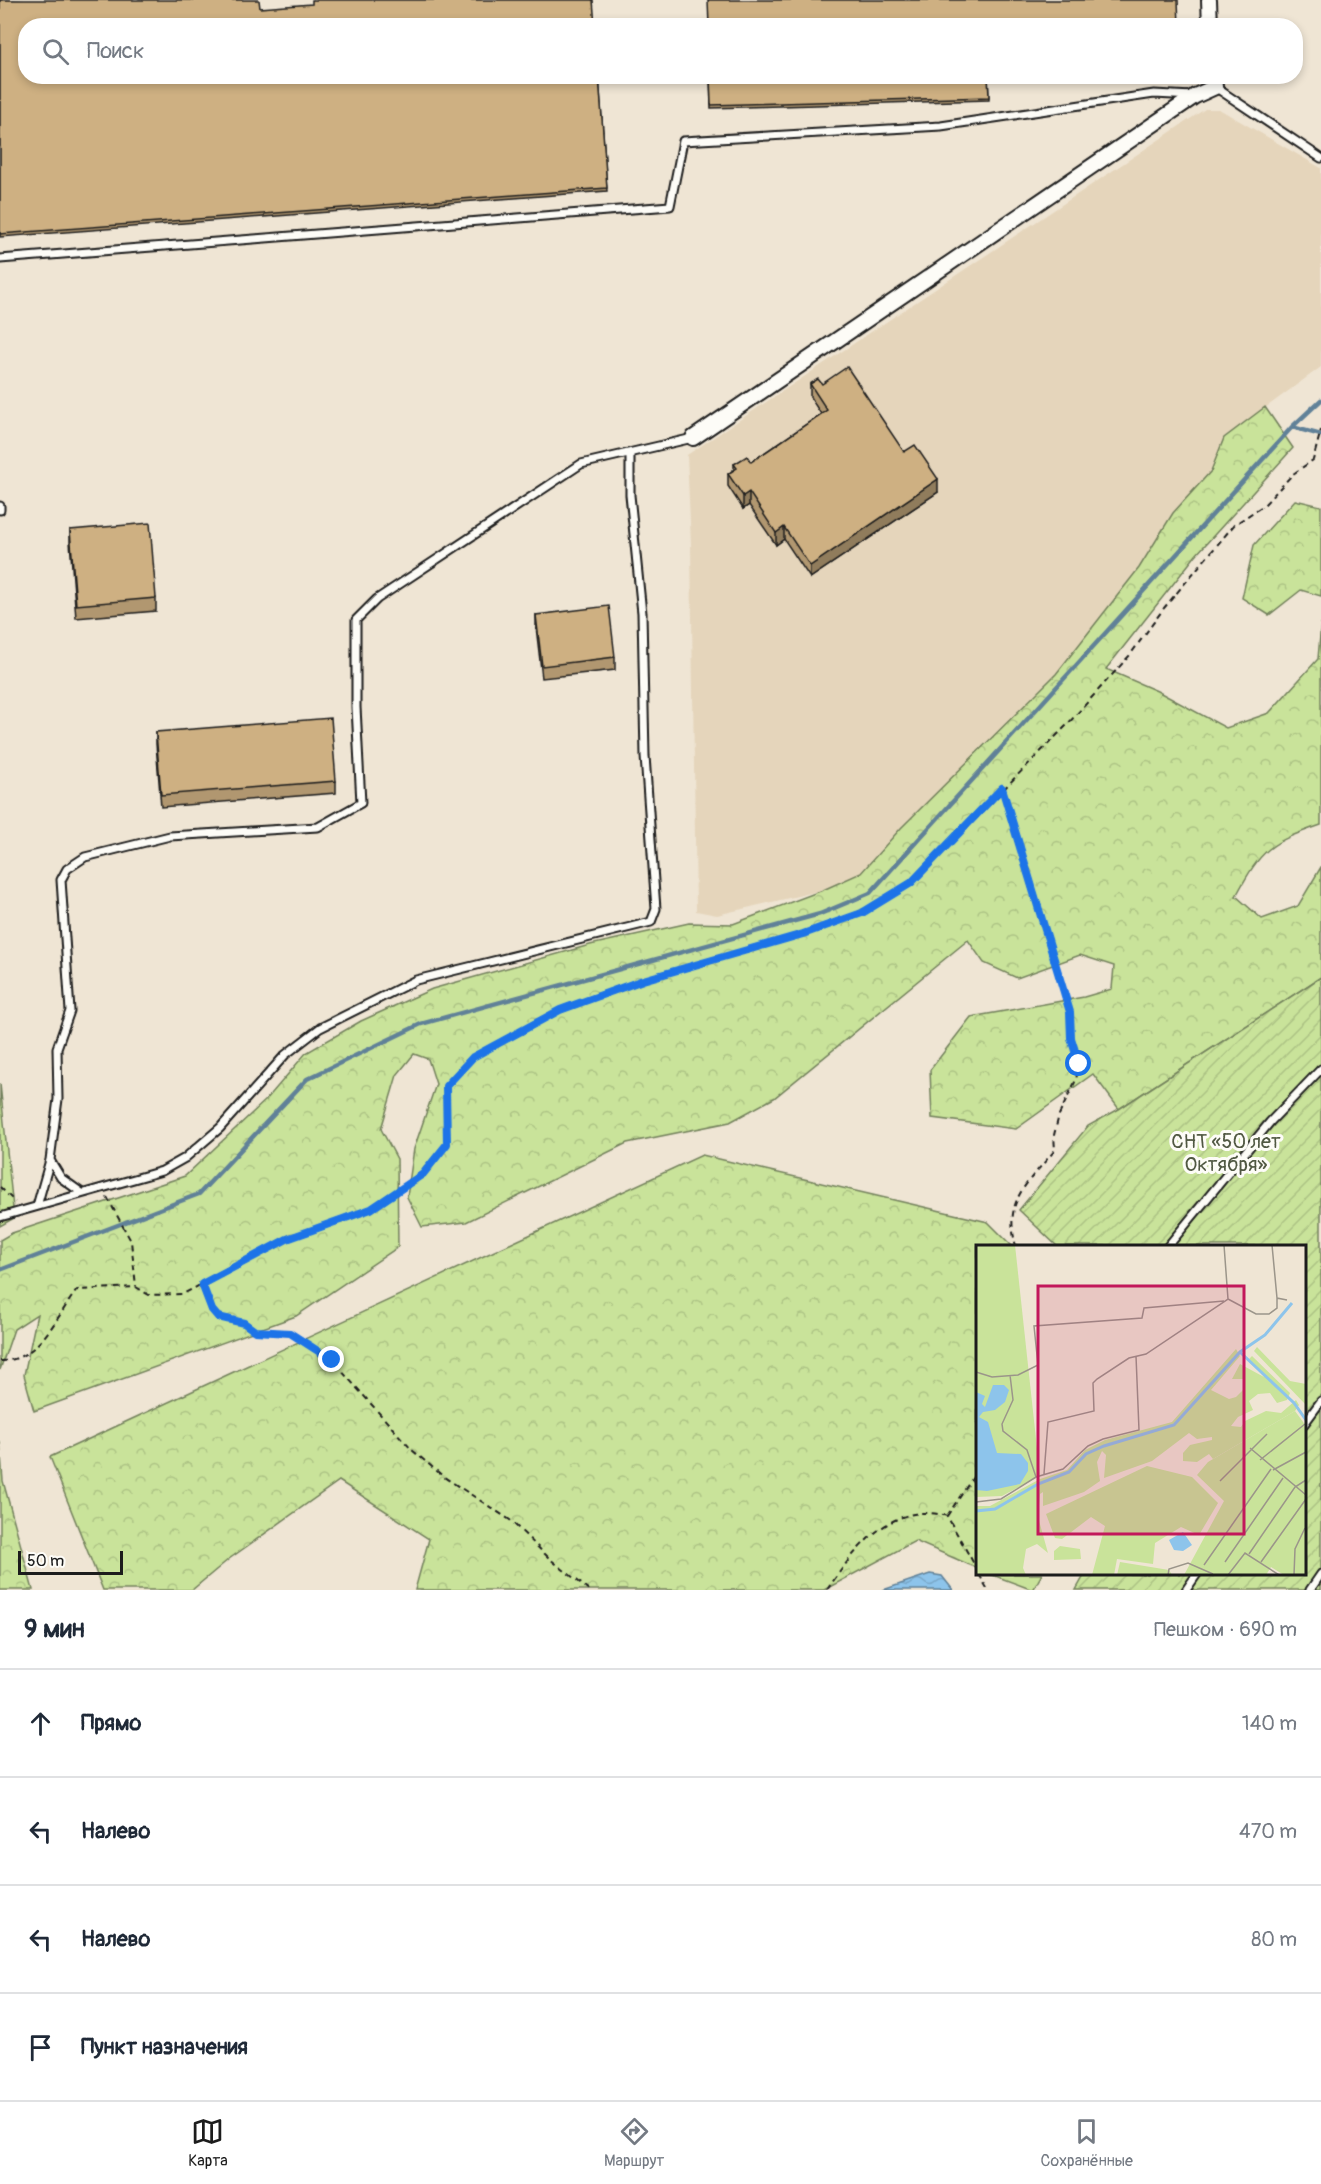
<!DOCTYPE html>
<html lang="ru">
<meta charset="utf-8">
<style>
body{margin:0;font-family:Pangolin,sans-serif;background:#f6f6f7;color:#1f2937}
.scale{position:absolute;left:18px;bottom:15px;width:105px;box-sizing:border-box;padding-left:6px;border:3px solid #1c1c1c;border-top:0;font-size:16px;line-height:21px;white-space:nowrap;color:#1c1c1c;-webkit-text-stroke:4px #fdfcf7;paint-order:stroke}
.stop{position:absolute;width:18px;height:18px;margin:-14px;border:4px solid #1a73e8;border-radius:50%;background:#fff}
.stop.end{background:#1a73e8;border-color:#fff;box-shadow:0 2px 6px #0008}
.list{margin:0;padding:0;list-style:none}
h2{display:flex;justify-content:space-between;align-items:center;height:78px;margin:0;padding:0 24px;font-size:26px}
h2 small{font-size:20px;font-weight:400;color:#747a83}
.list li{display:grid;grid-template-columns:39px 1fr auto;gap:18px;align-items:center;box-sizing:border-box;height:108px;padding:0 24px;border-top:2px solid #e0e1e3}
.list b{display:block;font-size:22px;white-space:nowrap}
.list em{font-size:20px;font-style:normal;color:#747a83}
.icon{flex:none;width:33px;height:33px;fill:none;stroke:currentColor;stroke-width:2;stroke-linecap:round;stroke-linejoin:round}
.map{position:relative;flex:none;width:1321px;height:1590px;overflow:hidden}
.search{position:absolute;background:#fff;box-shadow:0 3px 9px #0003;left:18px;right:18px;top:18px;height:66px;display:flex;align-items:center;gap:15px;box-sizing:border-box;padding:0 21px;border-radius:24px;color:#747a83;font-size:22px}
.sheet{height:510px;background:#fff}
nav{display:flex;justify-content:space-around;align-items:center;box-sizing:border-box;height:84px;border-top:2px solid #e0e1e3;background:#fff;font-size:16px;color:#747a83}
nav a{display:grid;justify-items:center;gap:3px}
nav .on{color:#1c1c1c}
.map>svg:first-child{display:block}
</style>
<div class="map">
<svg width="1321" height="1590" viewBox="0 0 1321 1590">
<defs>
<pattern id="forest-crowns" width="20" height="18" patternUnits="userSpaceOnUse" patternTransform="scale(1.5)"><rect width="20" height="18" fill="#c9e39a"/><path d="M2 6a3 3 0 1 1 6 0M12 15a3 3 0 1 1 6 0" fill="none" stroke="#acc284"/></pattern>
<pattern id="garden-furrows" width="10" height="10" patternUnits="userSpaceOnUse" patternTransform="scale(1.5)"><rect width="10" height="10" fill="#c9e39a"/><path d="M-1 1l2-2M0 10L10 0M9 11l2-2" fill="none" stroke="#acc284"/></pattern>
<pattern id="water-waves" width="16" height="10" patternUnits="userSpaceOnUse" patternTransform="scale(1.5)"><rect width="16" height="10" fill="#8dc4eb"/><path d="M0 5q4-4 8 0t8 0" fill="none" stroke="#79a8c9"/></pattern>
</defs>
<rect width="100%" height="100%" fill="#efe5d4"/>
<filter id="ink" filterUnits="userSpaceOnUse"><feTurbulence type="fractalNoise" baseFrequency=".0167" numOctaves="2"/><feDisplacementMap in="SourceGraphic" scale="12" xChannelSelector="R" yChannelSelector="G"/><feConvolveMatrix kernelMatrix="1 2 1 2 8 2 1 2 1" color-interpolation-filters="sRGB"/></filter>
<g filter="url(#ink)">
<path fill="#e5d5bb" d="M1205 109H1219L1321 168V367L1224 438 1211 471 1173 513 1139 568 1056 674 901 828 861 873 823 890 717 915 696 911 691 544 687 455Z"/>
<path fill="#c9e39a" stroke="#72805b" stroke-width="1.5" d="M0 1084 14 1218 0 1226Z"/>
<path fill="url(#forest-crowns)" stroke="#72805b" stroke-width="1.5" d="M1265 407 1293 448 1196 555 1106 669 1157 691 1226 728 1269 713 1318 659 1321 623V825C1269 843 1262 848 1236 896L1262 919 1298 906 1321 867V977L1119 1109 1093 1074 1016 1129 932 1118 930 1070 971 1017 1084 997 1112 989 1114 966 1080 955 1017 978 984 963 968 940 774 1098 730 1122 627 1143 466 1222 422 1227 407 1197 414 1149 436 1084 428 1059 414 1054 397 1075 381 1129 397 1159 398 1247 296 1316 34 1411 24 1375 37 1314 14 1329 0 1370V1240L12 1233 185 1176 266 1100 306 1053 361 1021 432 989 590 945 689 923 733 924 823 890 861 873 901 828 1056 674 1139 568 1173 513 1211 471 1224 438Z
M1295 500 1321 506V596L1301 590 1269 615 1242 598 1254 545Z
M702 1155 988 1222 1012 1246H978L977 1568 915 1541 824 1590H415L429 1539 339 1481 229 1559 192 1590H103L50 1457Z
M0 1442 3 1481 33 1590H0Z
M990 1574H1042L1033 1590Z"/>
<path fill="url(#garden-furrows)" stroke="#72805b" stroke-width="1.5" d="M1321 977V1590H1076L1085 1574H1304V1246H1057L1019 1210 1088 1126 1119 1109Z"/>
<path fill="url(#water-waves)" stroke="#608198" stroke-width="1.5" d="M930 1574 942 1576 953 1590H883Z"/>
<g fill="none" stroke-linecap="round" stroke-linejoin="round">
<path stroke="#608198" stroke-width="4.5" d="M1292 427 1321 435
M0 1270 199 1194 307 1079 421 1024 820 914 870 893 1292 427 1321 400"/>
<defs>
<path id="lane" d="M1215 87 1321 158
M0 259 670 206 683 141 941 126 1154 94 1193 96
M0 506V510
M50 1160 61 1178 82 1193
M37 1206 50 1160 58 1099 57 1048 70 1011 61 880 67 869 85 857 170 836 318 827 361 803 356 707V620L377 599 581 464 693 438
M0 1217 162 1171 185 1158 220 1128 285 1055 320 1028 416 980 651 922 656 909 645 756 642 613 630 495V453
M1168 1246 1270 1122 1321 1069
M1304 1424 1321 1401
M1186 1590 1197 1574
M1310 1590 1321 1574"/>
<path id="street" d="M1209 0 1210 26
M693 438 1195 96 1215 87 1214 76"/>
</defs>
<use href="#lane" stroke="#1c1c1c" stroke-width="11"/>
<use href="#street" stroke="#1c1c1c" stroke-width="18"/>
<path stroke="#1c1c1c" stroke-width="2" stroke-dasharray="6 4.5" stroke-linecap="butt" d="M1002 789 1070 1012 1071 1038 1079 1063 1076 1080 1059 1115 1054 1135 1055 1150C1027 1184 1003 1200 1016 1246
M0 1187 15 1202
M107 1197 131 1241 136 1286
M202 1284 211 1310 218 1317 244 1323 255 1331 290 1333 332 1360 412 1450 444 1477 510 1520 550 1559 589 1590
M0 1361C39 1361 56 1317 77 1290L136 1287 149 1295 183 1294 287 1239 371 1209 423 1175 447 1144 446 1086 473 1057 560 1010 643 980 803 934 862 913 911 883 1066 726 1130 655 1164 608 1234 525 1264 505 1293 474 1313 460 1321 430
M947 1516 978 1470
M979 1574 988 1590
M827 1590C855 1549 891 1500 947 1516L978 1571"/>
<use href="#lane" stroke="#fdfcf7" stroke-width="7"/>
<use href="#street" stroke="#fdfcf7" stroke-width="14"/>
</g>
<path fill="#b19770" stroke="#1c1c1c" stroke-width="1.5" d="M0 0 260 8 599 76 607 191 0 237Z
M710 76H988L989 100 711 108Z
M810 384H822L904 452 938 492 810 578 784 539 776 545 749 505 743 509 728 486V474L734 469V464L751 462 821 414 810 397Z
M70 530 156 598V611L76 618 70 542Z
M536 615 615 657V670L542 678 536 627Z
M156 732 336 781V793L161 807 156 744Z"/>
<path fill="#907b5b" stroke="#1c1c1c" stroke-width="1.5" d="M938 479V492L810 578V566Z
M749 492V505L743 509V496Z
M784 527V539L776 545V533Z"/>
<path fill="#ceb082" stroke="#1c1c1c" stroke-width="1.5" d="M0 0H259L260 8 312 4V0H593L595 26H26V76H599L607 188 0 234Z
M708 0H1178L1179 26H709Z
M710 76H988L989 97 711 105Z
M847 367 904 452 915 445 938 479 810 566 784 527 776 533 749 492 743 496 728 474 737 468 734 464 747 456 751 462 827 410 810 384 818 379 822 384Z
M150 523 156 598 76 605 70 530Z
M609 606 615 657 542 666 536 615Z
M331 718 336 781 161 795 156 732Z"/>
</g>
<g fill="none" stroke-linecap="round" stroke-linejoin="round" filter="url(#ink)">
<path stroke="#1a73e8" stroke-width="8" d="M332 1360 290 1333 255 1331 244 1323 218 1317 212 1310 202 1284 287 1239 371 1209 423 1174 447 1144 446 1086 473 1057 560 1010 643 980 803 934 862 913 911 883 1002 788 1070 1012 1071 1038 1079 1064"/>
</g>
<g text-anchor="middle" stroke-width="6" stroke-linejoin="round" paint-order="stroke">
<g font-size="20" fill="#505842" stroke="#fdfcf7">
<text x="1226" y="1148">СНТ «50 лет<tspan x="1226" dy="23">Октября»</tspan></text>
</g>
</g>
<g transform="translate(976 1245)">
<rect width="330" height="330" fill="#efe5d4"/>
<path d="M0 0H39L64 231 26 251 0 252Z" fill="#c9e39a"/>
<path d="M281 102 314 136 330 139V160L278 106ZM260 104 264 111 235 145 253 154 260 152 268 144V134H256L264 119 288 132 273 114 276 111 314 148 311 155 301 158 294 148 282 149 273 156 277 165 262 172 255 181 265 182 269 176 290 166 305 168 320 155 323 160 319 166 237 214 233 209 221 217 207 216V208L214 200 236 195V192L221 194 213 188 176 216 128 233 130 210 126 206 121 217 124 236 108 247 67 261V247L64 249 62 272 72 308 61 299 50 304 47 323 50 330H0V261H14L64 234 91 225 109 205 129 195 196 177ZM171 221 216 232 242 258 223 290 205 282 179 298 177 319 141 314 138 330H116L129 281 115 272 86 294 79 293 70 269ZM84 301 104 304 105 314 78 315V306Z" fill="#c9e39a"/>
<path d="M319 166 330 181V330H308L295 322 290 330H208L248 256 221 230 232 217ZM144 317 193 325 196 330H141Z" fill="#c9e39a"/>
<path d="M17 140H28L33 145 29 157 19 165 7 167 3 172 12 177 21 208 45 209 52 218V226L44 239 11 246 0 245V147L9 151 6 159 9 162ZM207 287 216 300 207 306 198 305 193 295Z" fill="#8dc4eb"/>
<path fill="none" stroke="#8dc4eb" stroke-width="3" d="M265 108 318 158 330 175M0 266 19 264 62 239 93 227 110 209 128 201 198 180 264 107 289 90 316 58"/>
<path fill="none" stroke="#9b958a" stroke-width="1.5" d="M296 0 301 53 311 55M252 54 280 69H293L301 63V53M0 127 16 132 42 130 62 120 58 81 166 73 168 63 248 56M34 130 37 155 26 179 27 186 51 205 60 232M274 203 330 250M284 215 329 179M297 225 330 207M68 229 72 177 118 166 117 138 121 134 153 113 170 109 252 54 248 0M244 236 291 189M0 257 25 254 60 232 87 224 112 201 127 194 163 185 160 111M273 309 319 242 330 235M249 317 307 233M285 317 330 254M228 320 295 224M192 330 193 324 212 318 237 329M252 330 269 308 303 330M318 330 319 304 329 283"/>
<path fill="#c2185b" fill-opacity="0.15" stroke="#c2185b" stroke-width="3" d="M62 41H268V289H62Z"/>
<rect width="330" height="330" fill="none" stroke="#1c1c1c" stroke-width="3"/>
</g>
</svg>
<div class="scale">50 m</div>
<div class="stop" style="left:1079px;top:1064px"></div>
<div class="stop end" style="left:332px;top:1360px"></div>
<div class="search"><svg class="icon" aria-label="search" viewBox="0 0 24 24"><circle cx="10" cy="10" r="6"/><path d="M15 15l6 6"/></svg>Поиск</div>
</div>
<section class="sheet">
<h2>9 мин<small>Пешком · 690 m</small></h2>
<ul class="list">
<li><svg class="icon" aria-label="ahead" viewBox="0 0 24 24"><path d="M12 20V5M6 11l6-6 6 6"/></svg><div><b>Прямо</b></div><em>140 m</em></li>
<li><svg class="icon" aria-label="left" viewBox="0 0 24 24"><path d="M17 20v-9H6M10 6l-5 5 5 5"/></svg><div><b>Налево</b></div><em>470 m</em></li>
<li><svg class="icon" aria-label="left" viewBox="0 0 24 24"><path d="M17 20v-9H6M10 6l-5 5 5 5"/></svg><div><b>Налево</b></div><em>80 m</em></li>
<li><svg class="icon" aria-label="arrive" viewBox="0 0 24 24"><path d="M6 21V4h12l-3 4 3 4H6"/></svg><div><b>Пункт назначения</b></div></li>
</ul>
</section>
<nav>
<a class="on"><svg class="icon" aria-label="map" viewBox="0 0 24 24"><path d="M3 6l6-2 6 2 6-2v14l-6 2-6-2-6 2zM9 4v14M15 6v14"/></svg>Карта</a>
<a><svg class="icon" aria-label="directions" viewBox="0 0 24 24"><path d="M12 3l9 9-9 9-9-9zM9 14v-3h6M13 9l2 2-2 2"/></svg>Маршрут</a>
<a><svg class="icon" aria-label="saved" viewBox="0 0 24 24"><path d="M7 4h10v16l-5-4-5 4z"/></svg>Сохранённые</a>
</nav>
